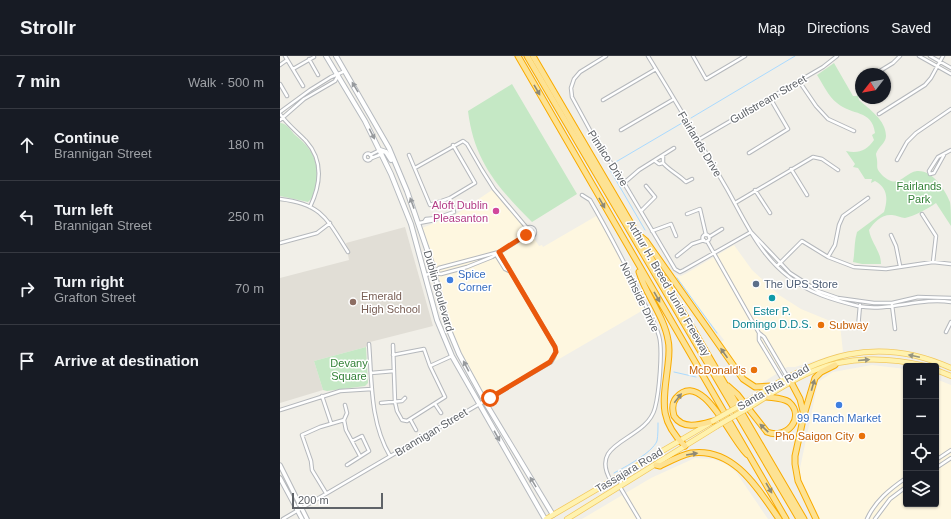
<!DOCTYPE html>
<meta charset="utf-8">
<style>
body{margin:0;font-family:Arial,sans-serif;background:#242831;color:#f1f3f6}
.controls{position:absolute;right:12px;bottom:12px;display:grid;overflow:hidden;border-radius:4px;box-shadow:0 1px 3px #0004}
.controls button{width:36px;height:36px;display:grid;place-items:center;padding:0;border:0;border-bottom:1px solid #363941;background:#171b24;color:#f1f3f6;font:20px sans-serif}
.compass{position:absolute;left:575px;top:12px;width:36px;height:36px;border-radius:50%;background:#171b24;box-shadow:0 1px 3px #0004;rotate:239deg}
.scale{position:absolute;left:12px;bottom:10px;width:91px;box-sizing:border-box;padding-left:4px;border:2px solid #5f6368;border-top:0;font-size:11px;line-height:14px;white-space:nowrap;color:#5f6368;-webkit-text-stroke:3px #fff;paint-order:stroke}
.stop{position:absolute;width:12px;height:12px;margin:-9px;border:3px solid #ea580c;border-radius:50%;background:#fff}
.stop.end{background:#ea580c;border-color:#fff;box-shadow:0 1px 4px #0008}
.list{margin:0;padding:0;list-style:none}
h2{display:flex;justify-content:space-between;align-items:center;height:52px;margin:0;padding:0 16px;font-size:17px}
h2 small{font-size:13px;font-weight:400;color:#9ea1a6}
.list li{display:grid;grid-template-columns:26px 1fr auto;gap:12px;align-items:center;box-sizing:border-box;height:72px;padding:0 16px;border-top:1px solid #363941}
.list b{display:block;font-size:15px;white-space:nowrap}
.list p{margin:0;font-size:13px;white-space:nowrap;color:#9ea1a6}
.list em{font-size:13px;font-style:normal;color:#9ea1a6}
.icon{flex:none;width:22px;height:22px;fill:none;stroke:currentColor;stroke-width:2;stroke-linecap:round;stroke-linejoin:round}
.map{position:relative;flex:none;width:671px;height:463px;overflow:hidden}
header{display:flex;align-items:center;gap:24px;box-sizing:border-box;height:56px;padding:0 20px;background:#171b24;border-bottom:1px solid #363941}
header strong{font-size:19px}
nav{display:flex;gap:22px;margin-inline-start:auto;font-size:14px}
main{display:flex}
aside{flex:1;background:#171b24}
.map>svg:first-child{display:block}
</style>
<header>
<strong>Strollr</strong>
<nav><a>Map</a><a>Directions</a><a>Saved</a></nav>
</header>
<main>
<aside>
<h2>7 min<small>Walk · 500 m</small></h2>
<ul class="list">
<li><svg class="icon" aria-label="ahead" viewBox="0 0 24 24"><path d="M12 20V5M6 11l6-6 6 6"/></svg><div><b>Continue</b><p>Brannigan Street</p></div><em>180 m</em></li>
<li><svg class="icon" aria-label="left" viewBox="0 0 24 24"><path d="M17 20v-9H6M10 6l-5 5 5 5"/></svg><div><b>Turn left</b><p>Brannigan Street</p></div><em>250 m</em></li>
<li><svg class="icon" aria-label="right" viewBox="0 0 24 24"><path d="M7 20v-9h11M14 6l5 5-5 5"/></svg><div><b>Turn right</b><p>Grafton Street</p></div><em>70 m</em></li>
<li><svg class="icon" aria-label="arrive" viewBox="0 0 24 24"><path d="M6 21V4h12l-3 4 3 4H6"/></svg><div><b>Arrive at destination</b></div></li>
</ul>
</aside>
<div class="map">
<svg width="671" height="463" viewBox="0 0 671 463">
<rect width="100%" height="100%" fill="#f1efe8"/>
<path fill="#fef7e0" d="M212 134 216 136 250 176 259 190 262 189 263 191 318 159 365 253 207 345 183 303 171 275 142 172 175 159Z
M454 189 472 214 499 239 521 253 560 269 563 296 515 311H507L482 327H477L467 323 440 287 444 284 413 245 396 219 401 220 407 217Z
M592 309 626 313V448H656V323L671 329V463H539L523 430 519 417 538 326 553 316Z
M415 402 433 403 446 408 456 416 488 463H302L371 422Z"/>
<path fill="#e1ded6" d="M125 171 153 270 90 286 86 291 34 305 43 334 0 347V222L69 204 66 187Z"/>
<path fill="#c5e8c5" d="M554 7 573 40H578L579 44C589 53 606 64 606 80 606 87 598 91 596 98 596 100 597 102 597 104 598 111 595 112 602 119 619 135 623 117 637 115 653 114 665 134 670 146 671 152 671 163 671 170L656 147C648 153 634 160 625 162 621 162 616 159 612 159 602 158 594 166 589 174 591 187 601 195 601 208H582L573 206C575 196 574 186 577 176L604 156C608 143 608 132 595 125L591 127 592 123H585L578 112 573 111 575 108 566 95C579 98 587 94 594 84L592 79 595 77C592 53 572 60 557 47 548 40 543 28 537 19Z
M232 28 297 138 252 166C218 132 194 105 188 55Z
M0 67C6 67 10 73 14 78 20 83 27 89 31 96 39 109 41 135 28 146L0 140Z
M86 291 88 327 85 330 47 335 43 334 34 305Z"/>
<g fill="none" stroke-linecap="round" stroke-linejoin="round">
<path stroke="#aadaff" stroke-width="1" d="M411 62 515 0
M334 107 402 67
M330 114 365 174
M397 222 437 277
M394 316 416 321
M334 417C345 411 372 397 377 385 378 380 378 372 378 367"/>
<defs>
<path id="minor" d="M5 0 23 30
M326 0 300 16 294 23 291 32 292 41 311 76 344 127 395 213 400 216 404 214 471 176
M368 0C395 44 421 88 447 133 465 165 479 198 509 221 529 237 553 244 578 250 609 256 640 241 671 246
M413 0 426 23 465 0
M639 0 671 18
M650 0 671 12
M29 3 38 19
M0 9 7 4
M13 13 34 1
M595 18 613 7 620 0
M519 25 536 50 548 63 574 75
M0 28 7 40
M323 44 376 13
M0 56 30 34 51 21 65 15
M0 58C7 68 17 76 26 85 44 105 41 128 30 151
M599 58 645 29 651 22 663 0
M0 64 24 43 55 25 58 20
M341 74 394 43
M418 84 543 11 557 0
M469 97 508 73 490 42
M84.5 101a3.5 3.5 0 1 1 7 0a3.5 3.5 0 1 1-7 0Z
M90 99 100 94
M129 99 150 149 170 142 195 127 173 89
M92 102 102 98
M617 104 627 86 636 77 671 53
M375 105 379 108 383 107V99
M383 107C390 115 398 118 406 126L412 123
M135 112 183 85 187 88 202 114 214 133 247 172
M511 113 527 139
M650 118 649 115 658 101 671 94
M650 118 654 117 664 99
M344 127 359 114 394 92
M475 134 490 157
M302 139 310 144C328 175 344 206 360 238 366 252 375 265 379 280 383 294 379 337 375 352 366 386 307 384 331 425
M0 143C42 148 47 163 68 196
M455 147 533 101 542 103 558 114
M361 155 375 141 366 130
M407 158 420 153 426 179
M642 158 656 180 653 206
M157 162 174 156 170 142
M139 167 155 164 157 162 146 163 144 166
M245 176a5 5 0 1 1 10 0a5 5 0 1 1-10 0Z
M372 175 391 168 396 180
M471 176 510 217 538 235 558 242 594 247H612L638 241 671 242
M422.5 182a3.5 3.5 0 1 1 7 0a3.5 3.5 0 1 1-7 0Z
M611 179 616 190 620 210
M429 181 442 173
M427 185 479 277 484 281 508 322
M0 187 37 177 50 167
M215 197 225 213 229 215
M397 200 412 188 424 184
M548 201 555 189 559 169 563 160 588 142
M497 210 522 185 548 201 574 211 606 213 653 206 671 208
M154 217 159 212 219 196
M145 219 154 217 161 218 187 211 212 201 247 179
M612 249 615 273
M578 272 580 249
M666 276 671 266
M479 278V284L506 329
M89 288C92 327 90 366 110 400
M113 289 115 346 117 355 122 364 127 365 165 341 150 310 144 293 113 299
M150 310 172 300
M91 317 114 315
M42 340 51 367
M101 347 122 345 125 342
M155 348 161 357
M0 354 60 335 92 333
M130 363 136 374
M64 364 67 357 65 349
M656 404 671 394
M67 409 89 395 82 380 72 385
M656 412 671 402
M342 419 340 431 359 463
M46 437 32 414 31 405 22 379 40 371 64 364 66 374 80 400
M3 463 271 306C275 301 276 297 275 291L219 196
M587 463C595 445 610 433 626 422
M595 463 610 443 626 431"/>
<path id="tertiary" d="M0 409 27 463
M0 422 22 463"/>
<path id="secondary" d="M46 0 85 65 111 118 131 168 157 264 172 300 265 463
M56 0 109 92 127 135 152 208 169 274 179 298 208 351 273 459
M100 94 106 96 111 104"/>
<path id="primary" d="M656 314 671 320
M473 342C538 300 596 278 671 312
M470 351C491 338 511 324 533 315 568 300 609 301 645 310
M266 463 430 367
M287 463 437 370"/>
<path id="motorway" d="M238 0 506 463
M247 0 519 463
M253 0 524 463
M360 180 366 185 463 323 475 331 491 330
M359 216C366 239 384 260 388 284 390 292 389 300 388 308 384 344 377 363 405 390
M511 326 520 343 524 359
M448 330 457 338 487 376C507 384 526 361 509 346 503 342 494 342 487 341
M433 365C419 369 403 374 394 360 392 353 392 347 396 342 422 311 453 388 468 399
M376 409 380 410C390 405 401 399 411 397 454 391 478 433 499 463
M536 463 518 425 515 408V400L524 359 535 322 541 316 555 309"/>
</defs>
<use href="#minor" stroke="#b5b8bc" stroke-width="4.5"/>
<use href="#tertiary" stroke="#b5b8bc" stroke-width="5.5"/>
<use href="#secondary" stroke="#b6babf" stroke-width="6"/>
<use href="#primary" stroke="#f2c960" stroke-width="6"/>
<use href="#motorway" stroke="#f9ab00" stroke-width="7"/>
<use href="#minor" stroke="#fff" stroke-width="2.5"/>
<use href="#tertiary" stroke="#fff" stroke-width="3.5"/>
<use href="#secondary" stroke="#fff" stroke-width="4"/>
<use href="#primary" stroke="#fff2af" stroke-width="4.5"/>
<use href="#motorway" stroke="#fde293" stroke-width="5"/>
<defs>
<path id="primary-bridge" d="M433 365 473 342
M437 370 470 351"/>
</defs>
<use href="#primary-bridge" stroke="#f2c960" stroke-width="6" stroke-linecap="butt"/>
<use href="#primary-bridge" stroke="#fff2af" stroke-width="4.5"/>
</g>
<defs><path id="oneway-solid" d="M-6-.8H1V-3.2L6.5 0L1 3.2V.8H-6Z"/></defs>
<g fill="#979a9d">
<use href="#oneway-solid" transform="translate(75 31) rotate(-121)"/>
<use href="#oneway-solid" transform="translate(92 78) rotate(63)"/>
<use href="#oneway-solid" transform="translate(132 147) rotate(-110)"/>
<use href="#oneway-solid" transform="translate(186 310) rotate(-118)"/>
<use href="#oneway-solid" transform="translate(217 380) rotate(61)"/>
<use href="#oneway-solid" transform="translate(253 426) rotate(-121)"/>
</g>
<g fill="#8e8975">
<use href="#oneway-solid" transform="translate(257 34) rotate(60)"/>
<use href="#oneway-solid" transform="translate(322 147) rotate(60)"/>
<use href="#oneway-solid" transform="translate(377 241) rotate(60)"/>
<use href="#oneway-solid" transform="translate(444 297) rotate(-125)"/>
<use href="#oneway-solid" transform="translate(533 329) rotate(-74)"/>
<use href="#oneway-solid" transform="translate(398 342) rotate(-52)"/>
<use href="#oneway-solid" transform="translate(484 372) rotate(-136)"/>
<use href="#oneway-solid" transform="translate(412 398) rotate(-9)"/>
<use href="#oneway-solid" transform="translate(489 432) rotate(60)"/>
</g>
<g fill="#979581">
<use href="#oneway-solid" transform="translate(634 300) rotate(-168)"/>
<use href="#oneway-solid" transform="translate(584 304) rotate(-5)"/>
</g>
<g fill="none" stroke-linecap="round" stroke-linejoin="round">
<path stroke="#ea580c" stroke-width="5" d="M210 342 270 306 276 296 275 291 219 196 246 179"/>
</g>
<circle fill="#d1479c" stroke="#fff" stroke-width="1.5" cx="216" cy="155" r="4"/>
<g fill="#3f7fe0" stroke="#fff" stroke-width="1.5">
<circle cx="170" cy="224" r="4"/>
<circle cx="559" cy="349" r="4"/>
</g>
<circle fill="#5c6f8a" stroke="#fff" stroke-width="1.5" cx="476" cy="228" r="4"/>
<circle fill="#0f9aa8" stroke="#fff" stroke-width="1.5" cx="492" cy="242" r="4"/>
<circle fill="#8d6e63" stroke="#fff" stroke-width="1.5" cx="73" cy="246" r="4"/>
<g fill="#e8710a" stroke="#fff" stroke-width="1.5">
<circle cx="541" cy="269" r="4"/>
<circle cx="474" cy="314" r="4"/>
<circle cx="582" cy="380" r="4"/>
</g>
<g text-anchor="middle" stroke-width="3" stroke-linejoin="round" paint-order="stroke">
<g font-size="11" fill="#5f6368" stroke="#fff">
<text transform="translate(488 43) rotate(-30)" y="4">Gulfstream Street</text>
<text transform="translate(420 88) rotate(59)" y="4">Fairlands Drive</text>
<text transform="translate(328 102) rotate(57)" y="4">Pimlico Drive</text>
<text transform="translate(389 232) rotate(60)" y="4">Arthur H. Breed Junior Freeway</text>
<text transform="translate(159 235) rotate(74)" y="4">Dublin Boulevard</text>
<text transform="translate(360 241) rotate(64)" y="4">Northside Drive</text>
<text transform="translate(493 331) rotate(-30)" y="4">Santa Rita Road</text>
<text transform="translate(151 376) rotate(-31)" y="4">Brannigan Street</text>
<text transform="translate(349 414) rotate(-31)" y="4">Tassajara Road</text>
</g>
<g font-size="11" fill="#348238" stroke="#fff">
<text x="639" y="134">Fairlands<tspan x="639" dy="13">Park</tspan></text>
<text x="69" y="311">Devany<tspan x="69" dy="13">Square</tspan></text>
</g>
<g font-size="11" fill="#b23c85" stroke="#fff" text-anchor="end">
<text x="208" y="153">Aloft Dublin<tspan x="208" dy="13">Pleasanton</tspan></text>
</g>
<g font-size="11" fill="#366cbe" stroke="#fff" text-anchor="start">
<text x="178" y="222">Spice<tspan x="178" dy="13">Corner</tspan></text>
<text x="559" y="366" text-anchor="middle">99 Ranch Market</text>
</g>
<g font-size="11" fill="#4e5e75" stroke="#fff" text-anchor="start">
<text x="484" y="232">The UPS Store</text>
</g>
<g font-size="11" fill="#785e54" stroke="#fff" text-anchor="start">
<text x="81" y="244">Emerald<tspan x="81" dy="13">High School</tspan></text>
</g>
<g font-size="11" fill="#0d838f" stroke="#fff">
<text x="492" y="259">Ester P.<tspan x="492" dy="13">Domingo D.D.S.</tspan></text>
</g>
<g font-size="11" fill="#c56008" stroke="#fff" text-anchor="end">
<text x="549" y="273" text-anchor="start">Subway</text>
<text x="466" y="318">McDonald's</text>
<text x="574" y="384">Pho Saigon City</text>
</g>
</g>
</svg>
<div class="controls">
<button>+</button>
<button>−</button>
<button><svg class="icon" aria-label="locate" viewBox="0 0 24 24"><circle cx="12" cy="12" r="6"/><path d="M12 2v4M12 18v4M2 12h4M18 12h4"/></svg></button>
<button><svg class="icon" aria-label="layers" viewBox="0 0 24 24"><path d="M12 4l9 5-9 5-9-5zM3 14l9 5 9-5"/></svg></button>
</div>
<svg class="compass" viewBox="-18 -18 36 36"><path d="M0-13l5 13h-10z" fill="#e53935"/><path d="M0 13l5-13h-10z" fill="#9ea1a6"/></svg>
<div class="scale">200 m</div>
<div class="stop" style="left:210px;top:342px"></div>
<div class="stop end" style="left:246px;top:179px"></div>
</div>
</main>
